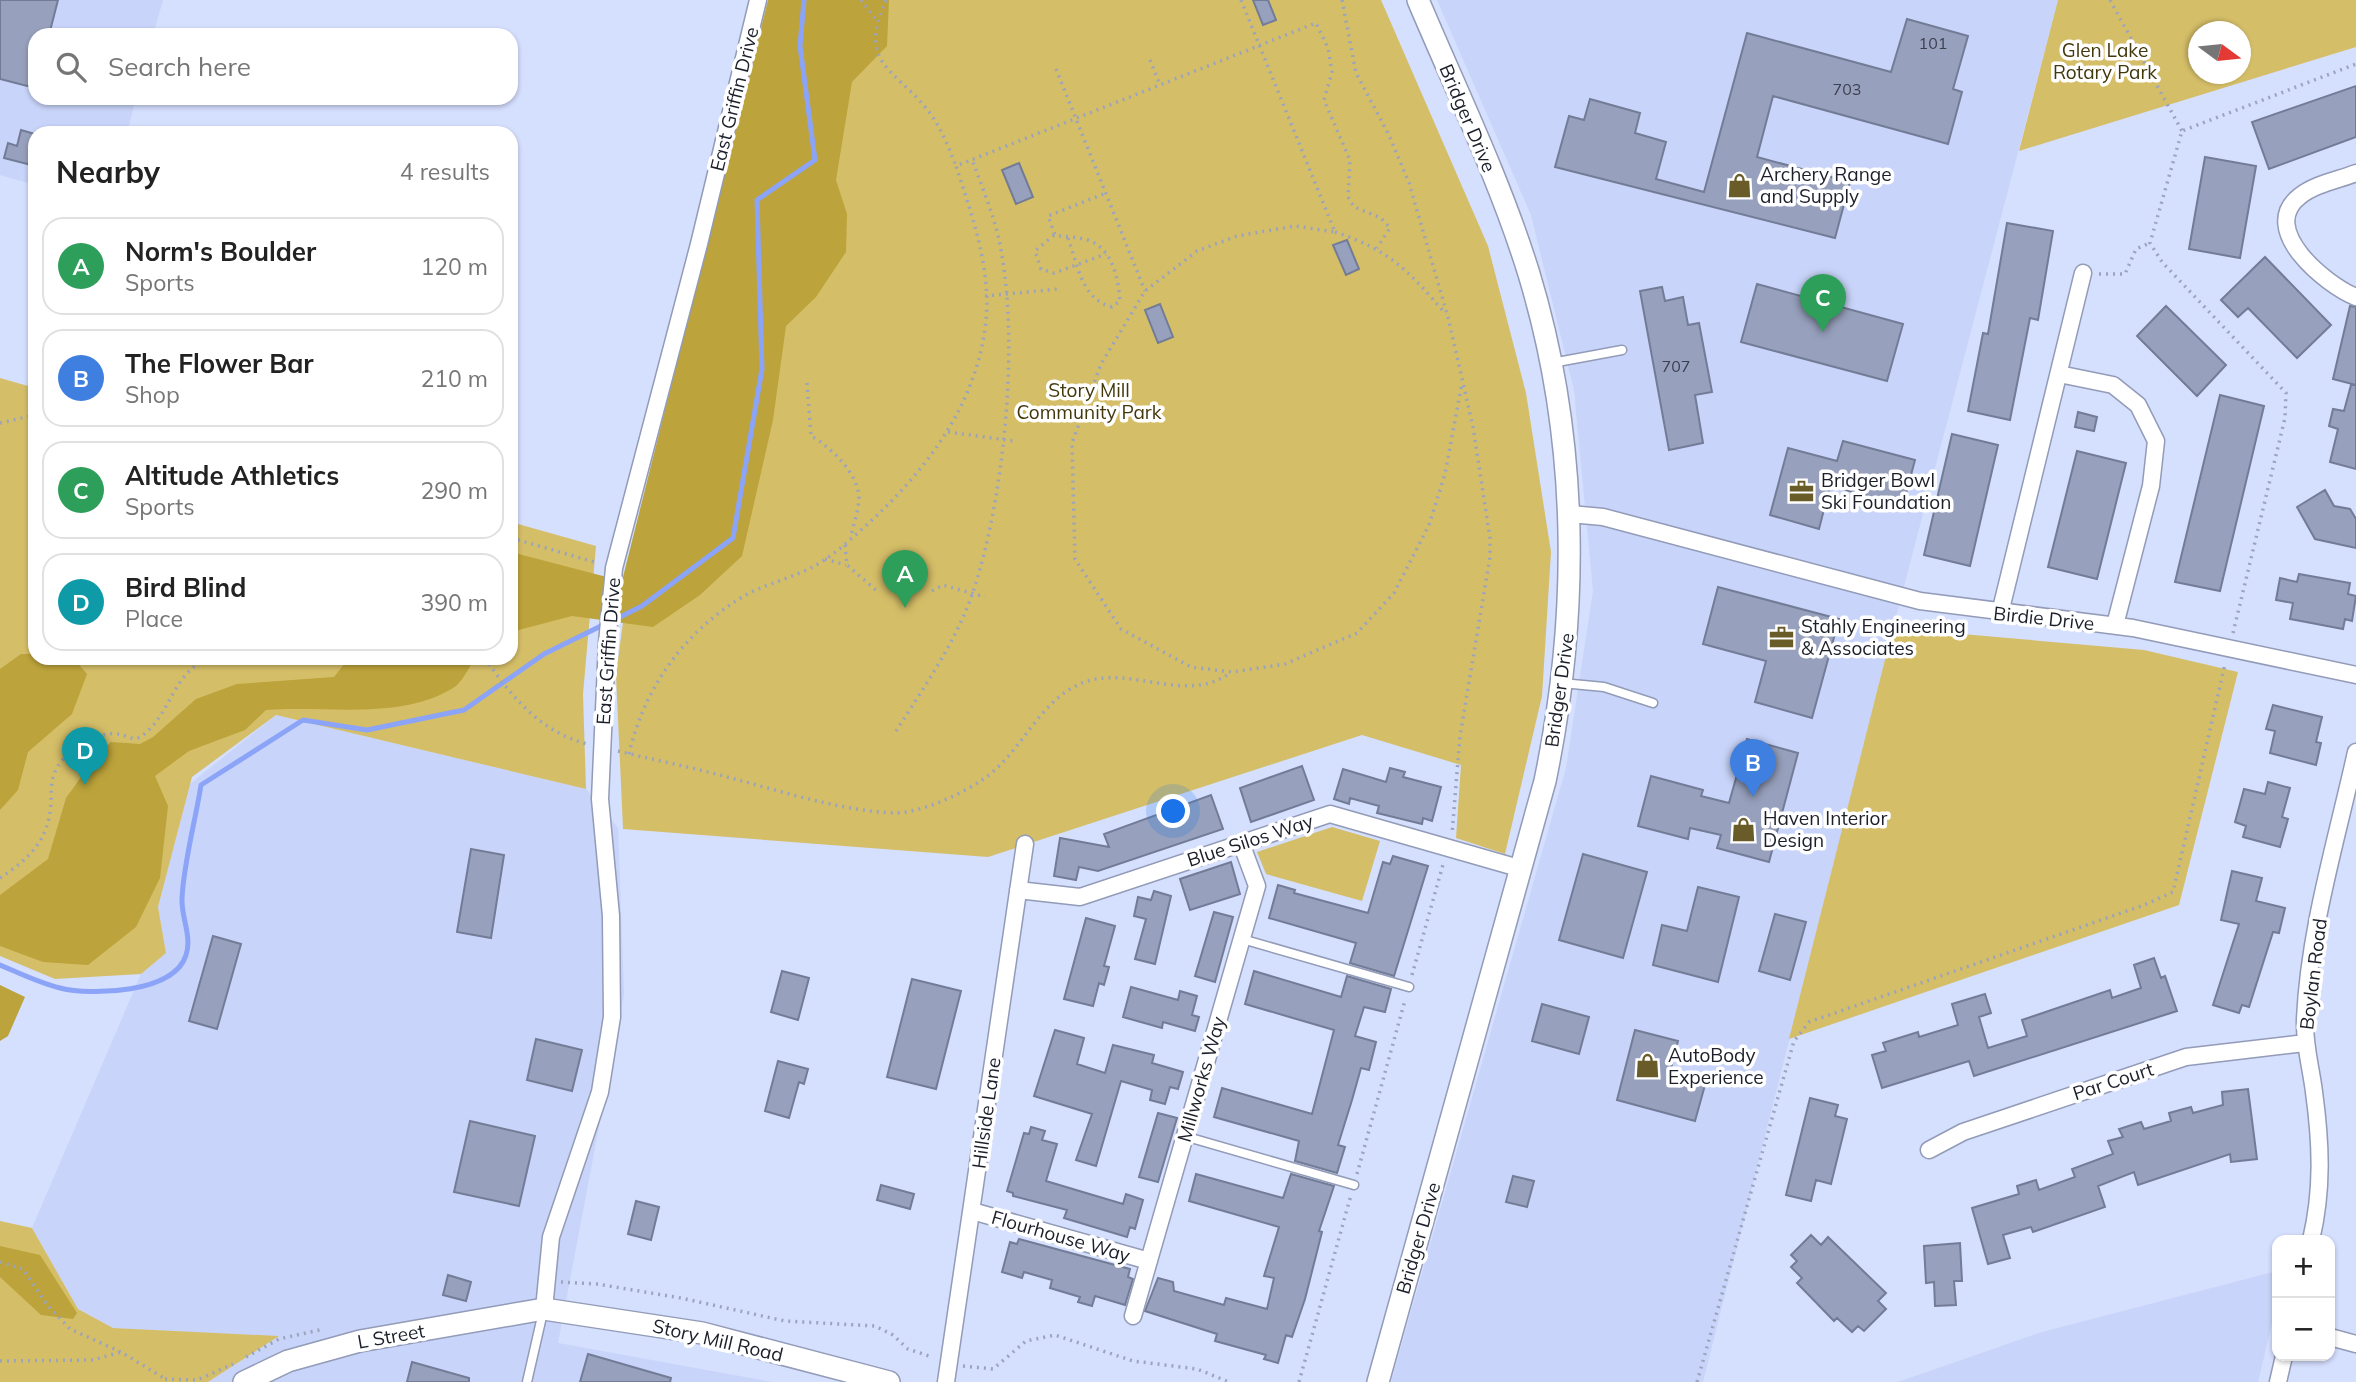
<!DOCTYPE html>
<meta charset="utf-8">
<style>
body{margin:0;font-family:Mulish,sans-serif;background:#f6f6f6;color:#222}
.controls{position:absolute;right:21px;bottom:21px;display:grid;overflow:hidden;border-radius:14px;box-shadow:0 2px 5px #0004}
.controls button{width:63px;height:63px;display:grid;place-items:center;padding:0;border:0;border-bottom:2px solid #e0e0e0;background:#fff;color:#222;font:35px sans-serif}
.compass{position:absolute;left:2188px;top:21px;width:63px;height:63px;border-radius:50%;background:#fff;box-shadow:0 2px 5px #0004;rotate:105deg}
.you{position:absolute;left:1174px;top:812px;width:24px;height:24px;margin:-18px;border:5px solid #fff;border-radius:50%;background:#1a73e8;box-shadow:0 0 0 10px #1a73e833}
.badge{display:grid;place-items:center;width:46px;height:46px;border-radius:50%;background:#2563eb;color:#fff;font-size:23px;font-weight:700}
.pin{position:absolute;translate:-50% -58px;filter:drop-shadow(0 2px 4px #0008)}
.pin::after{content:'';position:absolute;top:37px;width:24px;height:21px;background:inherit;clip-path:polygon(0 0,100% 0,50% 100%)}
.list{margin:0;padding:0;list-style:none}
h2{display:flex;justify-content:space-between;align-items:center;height:91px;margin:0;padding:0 28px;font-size:30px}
h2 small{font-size:23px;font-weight:400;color:#767676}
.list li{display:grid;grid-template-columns:46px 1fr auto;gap:21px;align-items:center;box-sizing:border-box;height:98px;margin:0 14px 14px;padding:0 14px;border:2px solid #e0e0e0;border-radius:21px}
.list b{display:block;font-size:26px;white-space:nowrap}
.list p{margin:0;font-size:23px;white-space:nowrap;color:#767676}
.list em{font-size:23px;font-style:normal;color:#767676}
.icon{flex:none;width:38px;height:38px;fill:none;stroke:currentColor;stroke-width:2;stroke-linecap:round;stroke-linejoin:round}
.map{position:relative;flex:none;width:2356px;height:1382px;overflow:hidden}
.search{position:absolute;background:#fff;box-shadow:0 2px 5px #0004;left:28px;top:28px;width:490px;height:77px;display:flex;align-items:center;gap:18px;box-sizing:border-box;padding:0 24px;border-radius:21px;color:#767676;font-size:26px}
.panel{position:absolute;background:#fff;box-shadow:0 2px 5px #0004;left:28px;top:126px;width:490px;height:539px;border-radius:21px}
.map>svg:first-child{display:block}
</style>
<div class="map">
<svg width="2356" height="1382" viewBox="0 0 2356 1382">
<rect width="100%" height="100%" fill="#d5dffe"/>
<path fill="#c8d4f9" d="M0 0H163L153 35H35V98H136L127 133H35V185L0 175Z
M1437 0H2058L1893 628 1703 1382H1391L1566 768 1593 591 1574 390 1531 215Z
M276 715 586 789 618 828 624 995 558 1343 772 1382H208L278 1337 113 1328 78 1309 32 1228 141 974 166 953 158 907 190 784Z
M2277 1271V1302L2258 1382H1898L2042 1332Z"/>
<path fill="#d5be68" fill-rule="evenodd" d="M783 0H1381L1488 246 1526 393 1551 552 1542 696 1505 854 1456 838 1461 765 1362 735 988 857 623 829 616 675 632 555Z
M2058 0H2356V47L2019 151ZM2198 32H2240V74H2198Z
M0 378 35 388V658H511V522L596 546 583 694 586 789 276 715 192 777 158 907 166 953 141 974 55 979 0 956Z
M1893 628 2144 650 2238 672 2179 905 1789 1039Z
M1332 827 1380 841 1362 901 1266 874 1257 852Z
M0 1221 32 1228 78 1309 113 1328 279 1336 208 1382H0Z"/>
<path fill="#bca33b" d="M768 0H889L887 46 852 82 836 180 847 214 846 252 816 297 786 326 773 420 742 556 700 595 653 627 572 616 511 632V552L622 581Z
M21 654H35V658L75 660 87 674 72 714 28 752 18 790 0 810V669Z
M349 658H475C469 667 462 683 453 688 399 721 326 705 266 710L245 730 189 751 155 776 168 806 160 878 136 927 88 965 43 962 0 946V895L48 859 66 798 100 751 111 742 140 744 153 737 196 699 237 684 334 677Z
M0 985 25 997 8 1036 0 1041Z
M0 1246 40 1255 77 1313 73 1319 41 1315 0 1277Z"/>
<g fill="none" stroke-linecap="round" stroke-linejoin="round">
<path stroke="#8ca4f8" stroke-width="5" d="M614 620 642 606 733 538 762 369 757 200 815 160 800 46 804 0
M0 965C19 973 39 983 60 988 91 996 175 993 186 955 192 937 182 919 182 901 182 870 196 818 201 785L303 720 367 730 464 710 544 654 605 624"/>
</g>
<path fill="#97a0bc" stroke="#737c97" stroke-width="2" d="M0 0H58L49 35H35V88L0 79Z
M1253 0H1268L1276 20 1263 25Z
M1907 19 1968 36 1953 89 1962 92 1948 144 1773 96 1757 157 1850 182 1835 238 1555 167 1569 116 1584 120 1590 99 1640 113 1635 133 1666 142 1656 179 1704 192 1747 33 1891 72Z
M2356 86V137L2269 169 2252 122Z
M21 130 35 134V166L4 158 8 143 17 146Z
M2205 157 2256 166 2240 258 2189 249Z
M1019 163 1033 197 1016 204 1002 170Z
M2007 223 2053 231 2038 320 2030 318 2010 420 1968 411 1983 333 1988 334Z
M1347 240 1359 269 1346 275 1333 245Z
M2265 257 2331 325 2297 358 2248 308 2238 317 2221 300Z
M1757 284 1903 324 1887 381 1741 342Z
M1662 287 1665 301 1683 297 1688 325 1699 323 1712 392 1695 395 1703 443 1669 450 1640 291Z
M1160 304 1173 337 1158 343 1145 310Z
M2166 306 2226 365 2197 396 2137 336Z
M2350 306 2356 307V385L2333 379Z
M2351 385H2356V469L2330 462 2338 429 2329 426 2333 409 2344 411Z
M2220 395 2264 406 2220 591 2175 582Z
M2078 412 2097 417 2094 431 2075 427Z
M1952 434 1998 445 1970 566 1924 555Z
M1843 441 1915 460 1903 505 1830 486 1819 529 1770 515 1788 448 1837 461Z
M2077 451 2126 463 2097 579 2048 567Z
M2325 490 2334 506 2350 509 2356 519V548L2315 539 2297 507Z
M2299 574 2350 583 2348 594 2356 596 2352 621 2345 619 2343 629 2290 619 2293 603 2276 600 2280 578 2297 582Z
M1718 587 1839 619 1812 718 1755 702 1766 661 1703 644Z
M2273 705 2322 717 2316 742 2321 743 2316 765 2270 753 2275 731 2266 729Z
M1747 739 1798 753 1769 862 1717 848 1721 835 1690 828 1688 839 1638 826 1651 776 1703 790 1701 796 1729 803Z
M1302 766 1314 800 1251 822 1240 788Z
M1390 768 1405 772 1403 777 1441 787 1432 821 1423 818 1422 824 1377 813 1379 806 1350 798 1349 804 1334 799 1343 769 1386 782Z
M2268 782 2290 788 2282 817 2288 819 2280 847 2243 837 2246 826 2235 822 2244 789 2265 794Z
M1211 795 1223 829 1098 871 1079 867 1076 880 1054 876 1060 838 1109 847 1104 834Z
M471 849 504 855 491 938 457 932Z
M1583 854 1647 872 1623 958 1559 940Z
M1393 856 1428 866 1394 976 1350 963 1356 943 1269 918 1278 885 1295 890 1294 893 1368 913 1383 862 1390 864Z
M1231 862 1240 894 1190 910 1180 879Z
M2232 871 2262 878 2256 901 2285 908 2279 933 2273 932 2249 1007 2242 1005 2239 1013 2213 1005 2239 924 2221 920Z
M1698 887 1739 897 1718 982 1653 965 1662 925 1687 931Z
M1154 891 1171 896 1155 964 1135 959 1146 919 1134 916 1138 897 1151 900Z
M1214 912 1233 917 1215 982 1195 976Z
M1775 914 1806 922 1790 980 1759 971Z
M1086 918 1115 926 1104 966 1109 967 1104 985 1099 983 1093 1006 1064 999Z
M213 936 241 944 217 1029 189 1021Z
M2154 958 2161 978 2165 976 2177 1011 1974 1076 1969 1061 1882 1088 1872 1055 1886 1051 1883 1043 1918 1032 1919 1037 1958 1025 1952 1004 1985 994 1991 1013 1979 1017 1988 1048 2027 1036 2022 1020 2110 990 2112 998 2141 988 2134 965Z
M782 971 809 978 798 1020 771 1012Z
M1254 971 1341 997 1347 976 1391 989 1385 1012 1364 1007 1355 1036 1376 1042 1369 1070 1361 1068 1352 1100 1338 1145 1345 1147 1337 1173 1295 1161 1299 1141 1214 1117 1222 1088 1312 1114 1334 1030 1245 1004Z
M912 979 961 991 936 1089 887 1077Z
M1131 987 1178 1000 1180 991 1197 996 1192 1015 1199 1017 1195 1031 1163 1022 1162 1028 1123 1017Z
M1542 1004 1589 1017 1579 1054 1532 1041Z
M1055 1030 1084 1038 1077 1064 1105 1073 1113 1045 1154 1055 1152 1063 1183 1072 1178 1089 1170 1087 1165 1104 1150 1100 1152 1090 1121 1081 1096 1166 1076 1160 1092 1114 1034 1096Z
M1635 1030 1678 1041 1669 1076 1705 1085 1695 1121 1617 1100Z
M536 1039 582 1050 572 1091 527 1080Z
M778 1061 808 1069 804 1084 799 1082 789 1118 765 1111Z
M2248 1089 2257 1159 2231 1162 2230 1154 2138 1185 2134 1172 2098 1186 2105 1207 2033 1232 2031 1227 2003 1235 2010 1258 1988 1264 1972 1208 2019 1194 2017 1186 2036 1180 2039 1190 2075 1177 2072 1169 2113 1154 2108 1141 2123 1137 2119 1129 2141 1122 2144 1129 2171 1121 2169 1113 2191 1107 2193 1113 2223 1105 2222 1092Z
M1810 1098 1838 1105 1835 1116 1847 1119 1831 1184 1816 1180 1811 1201 1786 1195Z
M1158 1113 1177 1118 1158 1182 1139 1177Z
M470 1121 535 1136 519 1206 454 1192Z
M1031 1127 1045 1131 1042 1140 1057 1144 1046 1181 1123 1204 1126 1194 1143 1200 1135 1229 1130 1227 1127 1237 1064 1218 1067 1210 1013 1196V1193L1007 1191 1024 1133 1029 1134Z
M1196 1174 1283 1198 1291 1174 1334 1186 1319 1231 1322 1232 1305 1299 1292 1337 1286 1335 1278 1363 1264 1359 1266 1355 1215 1341 1217 1334 1145 1311 1158 1278 1173 1282 1174 1291 1224 1305 1226 1298 1267 1309 1274 1278 1264 1276 1279 1227 1189 1201Z
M1513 1176 1534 1181 1527 1207 1506 1202Z
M881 1185 914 1194 910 1209 877 1200Z
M636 1201 659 1207 651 1240 628 1234Z
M1811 1235 1821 1245 1828 1237 1886 1293 1878 1301 1886 1309 1864 1331 1858 1326 1852 1332 1837 1318 1834 1321 1797 1283 1802 1278 1791 1267 1797 1261 1791 1255Z
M1019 1239 1130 1269 1128 1277 1133 1279 1125 1305 1095 1296 1092 1306 1078 1302 1080 1297 1050 1288 1052 1280 1024 1272 1022 1278 1002 1272 1010 1242 1017 1244Z
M1960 1243 1962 1281H1954L1956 1305 1935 1306 1934 1282 1926 1283 1924 1246Z
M448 1275 471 1282 466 1301 443 1295Z
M588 1354 671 1378 670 1382H580Z
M412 1362 469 1378V1382H407Z"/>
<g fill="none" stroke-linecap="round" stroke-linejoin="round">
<defs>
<path id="lane" d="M1552 363 1622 350
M1562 683 1604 687 1653 703
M1242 939 1409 987
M1184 1136 1354 1185
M527 1382 543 1312"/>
<path id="street" d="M2356 173C2338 180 2315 184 2300 196 2257 229 2326 285 2356 297
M2059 374 2113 385 2138 405 2156 441 2151 486 2115 625
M1570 514 1603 517 1920 601 2133 628 2356 675
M2000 613 2083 273
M1018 890 1080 897 1330 814 1522 869
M1929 1150 1963 1132 2186 1057 2305 1043
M972 1211 1149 1261
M2311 1240C2323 1190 2321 1143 2314 1092 2311 1067 2304 1045 2305 1019 2309 929 2337 839 2356 752
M544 1309 551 1237 600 1092 612 1017 611 916 600 799 607 643 614 568 699 244 758 0
M1133 1316 1257 886 1241 843
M2330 1337 2356 1344
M946 1382 1025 844
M2278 1382 2284 1356"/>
<path id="secondary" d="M244 1382 288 1361 360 1341 544 1309 702 1333 889 1382
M1378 1382 1545 781C1580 613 1579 439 1529 274 1500 180 1456 90 1418 0"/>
</defs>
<use href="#lane" stroke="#929bb7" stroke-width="11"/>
<use href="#street" stroke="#929bb7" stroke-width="19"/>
<use href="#secondary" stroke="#929bb7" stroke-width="24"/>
<path stroke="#9ca4bd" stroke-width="3.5" stroke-dasharray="2 5" stroke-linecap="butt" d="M861 0 877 21
M886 0C858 63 892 67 926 108 940 125 948 146 956 166
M1241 0 1335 232 1295 226 1237 236 1197 251 1145 291 1101 364 1072 443 1075 559 1121 629 1191 667 1232 672 1285 664 1357 633 1394 593 1429 525 1445 474 1462 383
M1342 0 1356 73 1389 135 1409 183 1448 317 1473 427 1490 538V557L1460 736 1452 834
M2110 0 2182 131
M1150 60 1160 85
M1056 69 1145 291
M1335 232C1392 251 1408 271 1446 314
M1054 235 1035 251 1041 269 1054 273 1106 254
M1068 238C1078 265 1081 299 1112 307L1120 301C1118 278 1113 249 1088 240 1078 237 1065 237 1055 235L1048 216 1106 193
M2099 274H2125L2136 249 2150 243
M985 296 1058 289
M807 383 811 436C831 447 860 475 859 500 858 512 853 525 851 537
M0 423 35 415
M948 432 1014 441
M511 538 598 563
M845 545 847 565 877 591
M825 559 846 565
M932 591 943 585 985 597
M2233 633 2285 418 2286 393 2162 262 2150 243 2182 131 2356 64
M485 658C510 695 540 732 587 744
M896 731C924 687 956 642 973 592 1004 499 1019 346 1001 250 996 219 982 188 972 159
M618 751C654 760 691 767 727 777 781 791 837 810 893 813 918 814 962 794 982 780 1022 754 1039 698 1085 682 1131 665 1186 705 1230 673
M629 754C644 689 682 635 739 599 762 584 792 579 816 565 836 554 853 537 870 522 928 468 978 402 986 320 991 268 972 215 956 166L1316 23 1328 48 1332 72 1324 100 1350 160 1348 197 1354 207 1381 218 1390 228 1377 248
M0 878C30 858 49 840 51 802 51 789 51 777 58 766 68 749 98 731 118 734 127 735 134 743 143 735 172 712 170 678 207 658
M1412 975 1444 861
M1357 1174 1405 1000
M0 1262 23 1269 48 1306 70 1329 121 1352 167 1380
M561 1282 597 1284 681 1298 785 1321 875 1326 893 1335 908 1349 932 1357
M246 1357 279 1339 324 1329
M0 1361 93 1360 121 1352
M963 1366 993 1369 1026 1341 1055 1335 1133 1361 1197 1369 1229 1382
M165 1379 197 1380 233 1364
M1299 1382 1351 1195
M1697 1382 1794 1041 1809 1022 2144 905 2173 892 2225 664"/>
<use href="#lane" stroke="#fff" stroke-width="8"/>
<use href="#street" stroke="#fff" stroke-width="16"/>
<use href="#secondary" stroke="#fff" stroke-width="21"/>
</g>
<defs>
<symbol id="shop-bare" viewBox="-9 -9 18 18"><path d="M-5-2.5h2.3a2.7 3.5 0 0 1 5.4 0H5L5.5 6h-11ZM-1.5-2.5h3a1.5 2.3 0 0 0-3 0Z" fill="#695c29" stroke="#fff" stroke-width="2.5" paint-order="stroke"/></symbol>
<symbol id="office-bare" viewBox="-9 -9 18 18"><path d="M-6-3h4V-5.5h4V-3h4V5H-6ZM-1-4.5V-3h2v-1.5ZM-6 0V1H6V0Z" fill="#695c29" stroke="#fff" stroke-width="2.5" paint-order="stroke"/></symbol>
</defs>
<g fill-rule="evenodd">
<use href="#shop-bare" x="1722" y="168" width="35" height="35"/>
<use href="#office-bare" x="1784" y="474" width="35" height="35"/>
<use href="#office-bare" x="1764" y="620" width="35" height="35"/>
<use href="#shop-bare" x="1726" y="812" width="35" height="35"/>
<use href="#shop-bare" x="1630" y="1048" width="35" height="35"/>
</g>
<g text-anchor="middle" stroke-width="7" stroke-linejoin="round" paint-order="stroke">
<g font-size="16" fill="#3b3f4e">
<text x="1933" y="49">101</text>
<text x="1847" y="95">703</text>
<text x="1676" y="372">707</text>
</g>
<g font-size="19" fill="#42380c" stroke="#fff">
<text x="2105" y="57">Glen Lake<tspan x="2105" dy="22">Rotary Park</tspan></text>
<text x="1089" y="397">Story Mill<tspan x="1089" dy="22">Community Park</tspan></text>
</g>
<g font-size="19" fill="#1c1f2a" stroke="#fff">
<text transform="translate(734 99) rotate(-76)" y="7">East Griffin Drive</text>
<text transform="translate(1468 118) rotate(67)" y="7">Bridger Drive</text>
<text transform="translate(2044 618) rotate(6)" y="7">Birdie Drive</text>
<text transform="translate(608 651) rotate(-86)" y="7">East Griffin Drive</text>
<text transform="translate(1559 690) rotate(-82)" y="7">Bridger Drive</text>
<text transform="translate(1250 840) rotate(-18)" y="7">Blue Silos Way</text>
<text transform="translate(2313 974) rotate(-83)" y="7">Boylan Road</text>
<text transform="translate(1201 1079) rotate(-74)" y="7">Millworks Way</text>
<text transform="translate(2113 1081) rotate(-18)" y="7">Par Court</text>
<text transform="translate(986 1113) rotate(-82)" y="7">Hillside Lane</text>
<text transform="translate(1061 1236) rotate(16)" y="7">Flourhouse Way</text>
<text transform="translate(1418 1238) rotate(-74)" y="7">Bridger Drive</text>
<text transform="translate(391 1336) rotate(-10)" y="7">L Street</text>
<text transform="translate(718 1340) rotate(13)" y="7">Story Mill Road</text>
</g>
<g font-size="19" fill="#1c1f2a" stroke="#fff" text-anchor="start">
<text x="1760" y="181">Archery Range<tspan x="1760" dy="22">and Supply</tspan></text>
<text x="1821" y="487">Bridger Bowl<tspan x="1821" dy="22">Ski Foundation</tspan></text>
<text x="1801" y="633">Stahly Engineering<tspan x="1801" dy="22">&amp; Associates</tspan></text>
<text x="1763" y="825">Haven Interior<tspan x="1763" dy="22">Design</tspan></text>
<text x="1668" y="1062">AutoBody<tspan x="1668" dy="22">Experience</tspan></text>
</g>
</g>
</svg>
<div class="controls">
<button>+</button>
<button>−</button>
</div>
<svg class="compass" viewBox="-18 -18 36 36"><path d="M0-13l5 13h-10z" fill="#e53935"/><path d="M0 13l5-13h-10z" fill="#767676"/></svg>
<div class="you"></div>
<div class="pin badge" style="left:905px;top:608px;background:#2e9e5b">A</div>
<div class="pin badge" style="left:1753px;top:797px;background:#3f7fe0">B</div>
<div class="pin badge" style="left:1823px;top:332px;background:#2e9e5b">C</div>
<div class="pin badge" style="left:85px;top:785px;background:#0f9aa8">D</div>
<div class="search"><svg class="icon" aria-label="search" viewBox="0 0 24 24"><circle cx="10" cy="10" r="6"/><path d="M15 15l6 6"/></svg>Search here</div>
<section class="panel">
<h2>Nearby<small>4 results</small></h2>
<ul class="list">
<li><span class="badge" style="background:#2e9e5b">A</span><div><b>Norm's Boulder</b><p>Sports</p></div><em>120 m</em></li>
<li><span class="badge" style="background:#3f7fe0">B</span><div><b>The Flower Bar</b><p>Shop</p></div><em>210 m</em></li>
<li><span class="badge" style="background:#2e9e5b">C</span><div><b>Altitude Athletics</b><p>Sports</p></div><em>290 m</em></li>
<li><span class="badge" style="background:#0f9aa8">D</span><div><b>Bird Blind</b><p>Place</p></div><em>390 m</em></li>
</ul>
</section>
</div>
